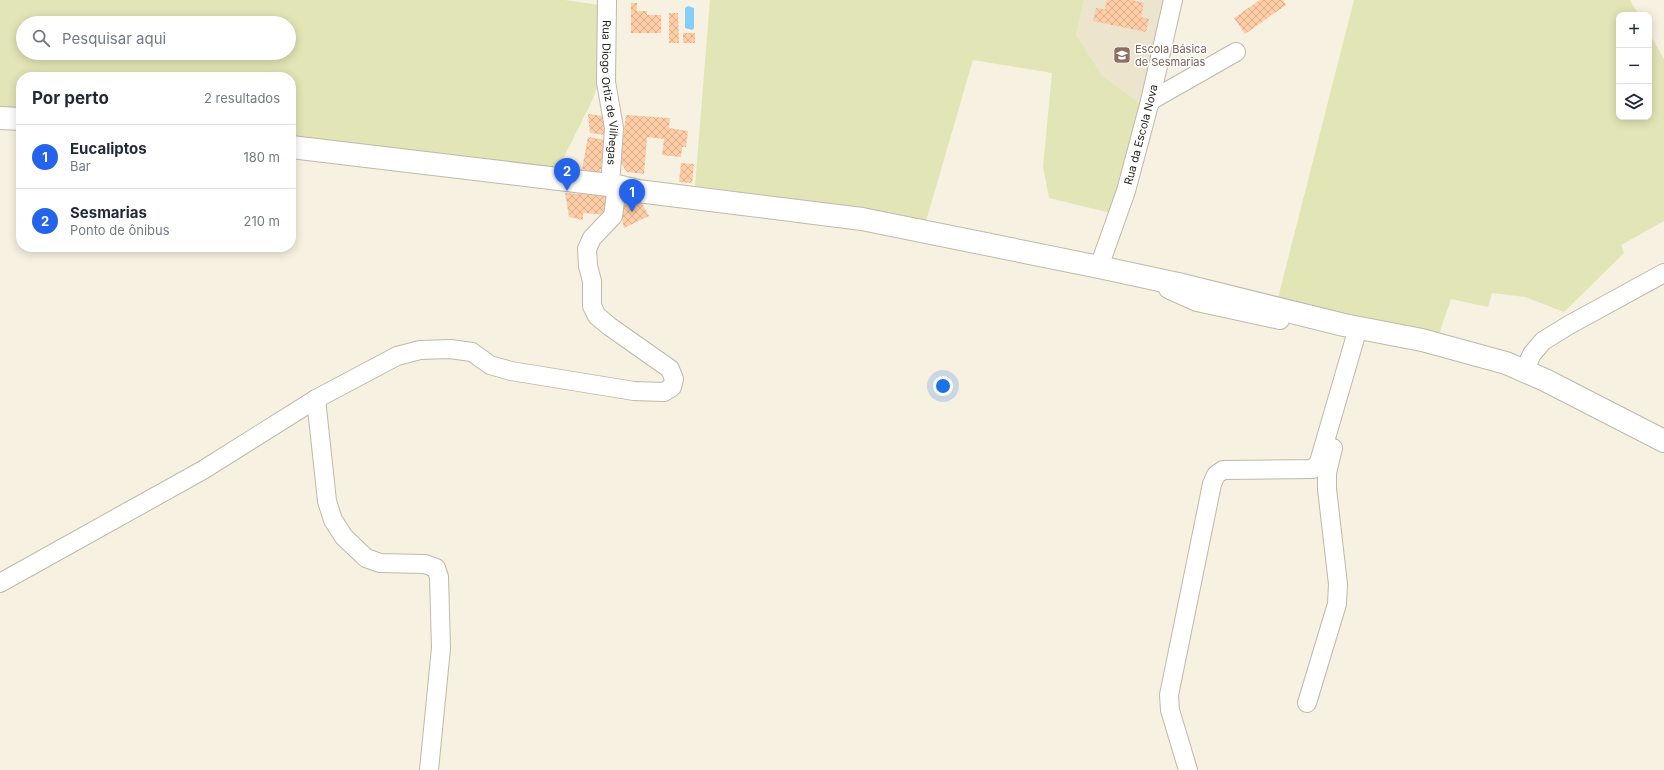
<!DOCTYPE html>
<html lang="pt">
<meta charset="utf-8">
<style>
body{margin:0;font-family:Inter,sans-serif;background:#f2f2f3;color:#1f2937}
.controls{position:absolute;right:12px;top:12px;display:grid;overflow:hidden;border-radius:8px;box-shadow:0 2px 10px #0003}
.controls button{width:36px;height:36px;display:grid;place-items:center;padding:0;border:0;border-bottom:1px solid #e0e1e3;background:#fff;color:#1f2937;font:20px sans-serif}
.you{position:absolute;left:943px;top:386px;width:14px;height:14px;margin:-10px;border:3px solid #fff;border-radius:50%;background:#1a73e8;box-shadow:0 0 0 6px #1a73e833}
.badge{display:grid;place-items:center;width:26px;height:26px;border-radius:50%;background:#2563eb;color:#fff;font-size:13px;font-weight:700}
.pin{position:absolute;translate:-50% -33px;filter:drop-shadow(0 1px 2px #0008)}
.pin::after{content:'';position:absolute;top:21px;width:14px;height:12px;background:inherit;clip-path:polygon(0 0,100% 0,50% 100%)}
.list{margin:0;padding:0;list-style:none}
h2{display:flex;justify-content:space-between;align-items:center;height:52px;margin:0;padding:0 16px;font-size:17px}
h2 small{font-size:13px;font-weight:400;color:#747a83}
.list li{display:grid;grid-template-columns:26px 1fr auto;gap:12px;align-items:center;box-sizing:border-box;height:64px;padding:0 16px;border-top:1px solid #e0e1e3}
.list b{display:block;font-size:15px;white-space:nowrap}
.list p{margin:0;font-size:13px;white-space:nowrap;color:#747a83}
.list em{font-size:13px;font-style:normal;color:#747a83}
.icon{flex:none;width:22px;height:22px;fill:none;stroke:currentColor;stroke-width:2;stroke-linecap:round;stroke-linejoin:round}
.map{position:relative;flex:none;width:1664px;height:770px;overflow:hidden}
.search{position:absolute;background:#fff;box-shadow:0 2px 10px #0003;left:16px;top:16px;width:280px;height:44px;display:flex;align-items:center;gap:10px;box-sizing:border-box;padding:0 14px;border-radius:22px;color:#747a83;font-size:15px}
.panel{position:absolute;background:#fff;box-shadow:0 2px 10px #0003;left:16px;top:72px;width:280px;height:180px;border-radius:16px}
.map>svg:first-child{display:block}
</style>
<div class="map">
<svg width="1664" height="770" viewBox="0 0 1664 770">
<defs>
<pattern id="building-cross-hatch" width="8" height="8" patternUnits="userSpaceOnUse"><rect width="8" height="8" fill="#fecca5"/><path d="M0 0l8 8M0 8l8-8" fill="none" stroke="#daaf8e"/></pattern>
</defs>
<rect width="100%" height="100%" fill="#f7f1e1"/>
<path fill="#ede4cd" d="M1084 0H1169L1142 105 1102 75 1076 35Z"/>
<path fill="#e2e5b5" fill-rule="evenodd" d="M0 0H565L599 5 598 85 592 101 557 171 291 142V77H21V114L0 113ZM23 23H289V53H23Z
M710 0H1084L1076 35 1102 75 1142 105 1111 213 1049 198 1043 167 1052 73 973 60 926 221 858 208 695 186Z
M1354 0H1630L1639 15H1619V117H1649V33L1664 59V221L1621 245 1624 253 1564 312 1525 297 1492 293 1488 307 1451 299 1437 340 1278 298Z"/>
<path fill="#84cdf9" d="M688 6 694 8V28L692 30 685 28V8Z"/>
<path fill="url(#building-cross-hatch)" d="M1107 0H1132L1144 3 1141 17 1149 19 1146 32 1093 21 1096 8 1105 9Z
M1260 0H1283L1286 5 1245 34 1234 18Z
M631 3H637V11H647V15H661V33H631Z
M669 13H678L679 43H669Z
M683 33H695V43H683Z
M588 114 603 116 605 135 590 133Z
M626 115 670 118 669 128 688 131 686 147H682L681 157 662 155 664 139 647 137 644 174 627 172 620 162Z
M588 137 606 140 600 173 582 169Z
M681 163 694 164 692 183 679 182Z
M565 193 610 196 609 215 583 213V220L569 217Z
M640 200 649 216 624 228 619 206Z"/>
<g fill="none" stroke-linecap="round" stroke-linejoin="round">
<defs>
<g id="minor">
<path id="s1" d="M607 0 606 82 614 128 610 185"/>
<path d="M1150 101 1236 52"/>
<path id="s2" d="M1099 267 1126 191 1150 101 1173 0"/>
<path d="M1168 289 1197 302 1280 320"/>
<path d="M1524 371 1532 354 1543 341 1569 325 1664 273"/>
<path d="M316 399 327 501 333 520 344 537 366 558 380 563 425 564 436 568 439 577 441 648 429 770"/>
<path d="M0 583 203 470 316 399 397 356 420 350 450 349 472 352 490 365 511 371 634 391 664 392 672 387 674 379 670 369 609 326 597 316 592 306V281L588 266 587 249 592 238 613 216 617 186"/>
<path d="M1307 703 1337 604 1338 584 1327 489V473L1333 448"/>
<path d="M1188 770 1170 710 1169 695 1212 484 1216 475 1223 470 1313 469 1319 462 1358 328"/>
</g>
<path id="major" d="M0 118 21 119
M291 147 617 186 638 191 862 219 1099 267 1178 284 1344 325 1422 340 1506 363 1545 380 1664 441"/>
</defs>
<use href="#minor" stroke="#beb9a9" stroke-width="20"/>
<use href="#major" stroke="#beb9a9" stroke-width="24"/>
<use href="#minor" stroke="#fff" stroke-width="18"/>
<use href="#major" stroke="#fff" stroke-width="22"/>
</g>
<defs>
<symbol id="school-square" viewBox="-11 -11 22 22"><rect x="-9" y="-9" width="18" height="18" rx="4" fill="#8d6e63" stroke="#fff"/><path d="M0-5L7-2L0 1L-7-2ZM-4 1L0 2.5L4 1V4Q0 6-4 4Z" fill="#fff"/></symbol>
</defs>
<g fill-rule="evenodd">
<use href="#school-square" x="1112" y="45" width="20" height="20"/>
</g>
<g text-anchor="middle" stroke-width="3" stroke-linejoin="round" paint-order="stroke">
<g font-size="11" fill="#785e54" stroke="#fff" text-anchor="start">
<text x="1135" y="53">Escola Básica<tspan x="1135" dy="13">de Sesmarias</tspan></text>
</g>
<g font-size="11" fill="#26241e" stroke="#fff">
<text dy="4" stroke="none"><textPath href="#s1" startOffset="93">Rua Diogo Ortiz de Vilhegas</textPath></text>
<text dy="4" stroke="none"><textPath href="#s2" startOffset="139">Rua da Escola Nova</textPath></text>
</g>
</g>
</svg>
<div class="controls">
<button>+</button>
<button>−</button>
<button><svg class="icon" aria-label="layers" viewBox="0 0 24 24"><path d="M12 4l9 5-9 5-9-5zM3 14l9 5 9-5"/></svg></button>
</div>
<div class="you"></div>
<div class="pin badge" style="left:632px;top:212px">1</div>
<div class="pin badge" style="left:567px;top:191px">2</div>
<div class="search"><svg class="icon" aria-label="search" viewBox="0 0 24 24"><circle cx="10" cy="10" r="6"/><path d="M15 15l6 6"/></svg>Pesquisar aqui</div>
<section class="panel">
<h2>Por perto<small>2 resultados</small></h2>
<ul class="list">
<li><span class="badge">1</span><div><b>Eucaliptos</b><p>Bar</p></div><em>180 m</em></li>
<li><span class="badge">2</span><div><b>Sesmarias</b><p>Ponto de ônibus</p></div><em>210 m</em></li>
</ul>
</section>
</div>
